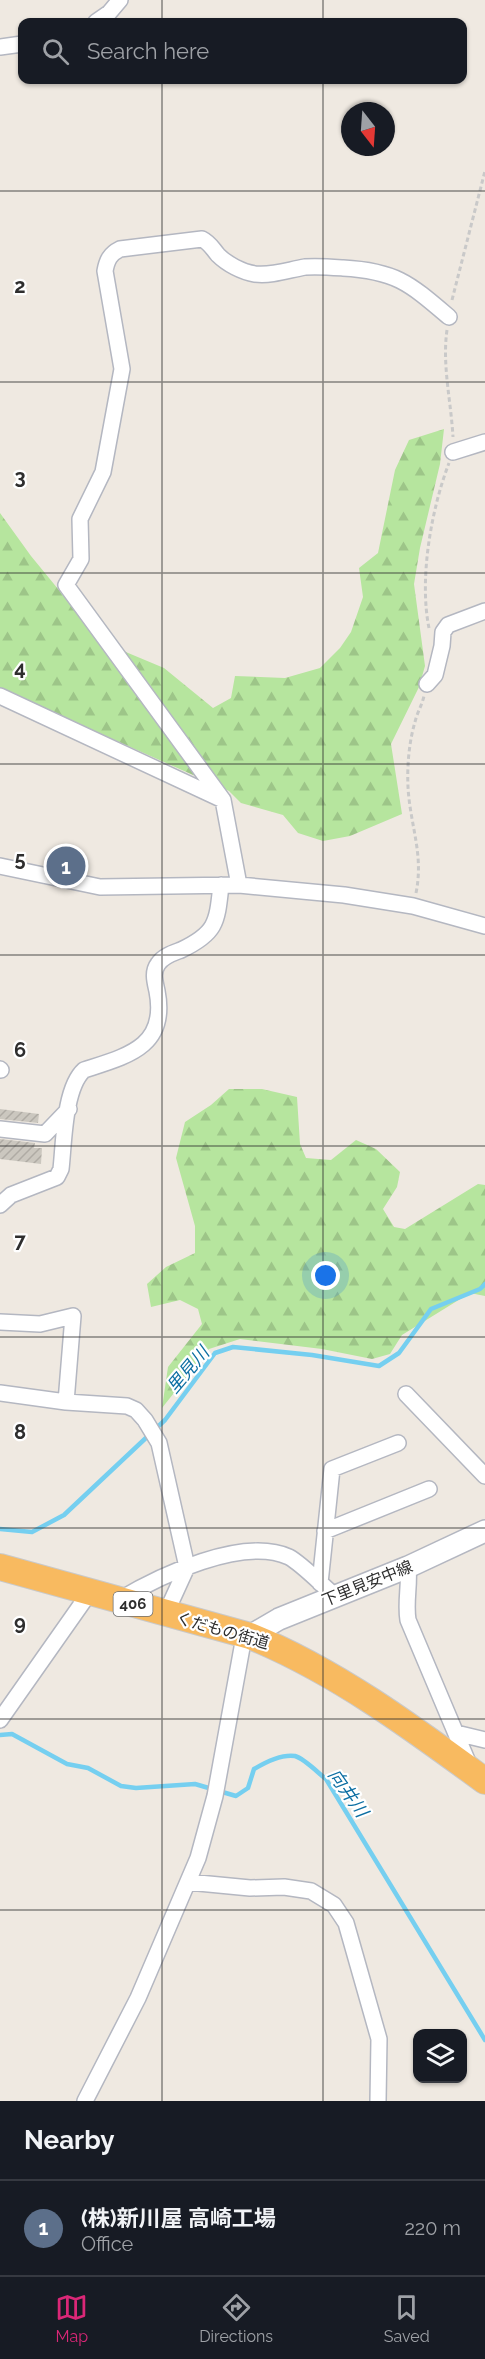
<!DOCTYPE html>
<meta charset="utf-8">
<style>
body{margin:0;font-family:Raleway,"Noto Sans JP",sans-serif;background:#20242c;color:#f1f3f6}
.controls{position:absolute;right:18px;bottom:18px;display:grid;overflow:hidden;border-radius:12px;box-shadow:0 2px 4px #0004}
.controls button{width:54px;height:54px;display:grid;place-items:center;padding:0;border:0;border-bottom:2px solid #363941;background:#171b24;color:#f1f3f6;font:30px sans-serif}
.compass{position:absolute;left:341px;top:102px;width:54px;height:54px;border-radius:50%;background:#171b24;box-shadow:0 2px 4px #0004;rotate:163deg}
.you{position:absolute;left:326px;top:1276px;width:21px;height:21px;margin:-15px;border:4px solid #fff;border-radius:50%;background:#1a73e8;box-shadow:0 0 0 9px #1a73e833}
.badge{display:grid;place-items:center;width:39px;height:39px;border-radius:50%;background:#db2777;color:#fff;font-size:20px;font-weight:700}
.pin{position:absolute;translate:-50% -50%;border:3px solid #fff;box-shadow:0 2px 6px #0006}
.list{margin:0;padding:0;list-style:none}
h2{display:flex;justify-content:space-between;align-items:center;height:78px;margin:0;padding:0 24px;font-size:26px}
h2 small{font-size:20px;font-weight:400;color:#9ea1a6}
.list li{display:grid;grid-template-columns:39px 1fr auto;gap:18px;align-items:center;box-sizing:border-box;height:96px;padding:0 24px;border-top:2px solid #363941}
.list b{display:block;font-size:22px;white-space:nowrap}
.list p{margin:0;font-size:20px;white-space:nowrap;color:#9ea1a6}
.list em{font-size:20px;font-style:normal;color:#9ea1a6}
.icon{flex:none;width:33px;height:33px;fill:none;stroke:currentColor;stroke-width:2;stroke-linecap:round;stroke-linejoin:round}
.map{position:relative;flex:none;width:485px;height:2101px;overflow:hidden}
.search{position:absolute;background:#171b24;box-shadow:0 2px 4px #0004;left:18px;right:18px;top:18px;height:66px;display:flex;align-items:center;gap:15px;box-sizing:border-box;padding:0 21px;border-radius:12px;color:#9ea1a6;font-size:22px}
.sheet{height:174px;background:#171b24}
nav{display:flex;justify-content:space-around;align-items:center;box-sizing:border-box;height:84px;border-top:2px solid #363941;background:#171b24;font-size:16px;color:#9ea1a6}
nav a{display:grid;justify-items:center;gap:3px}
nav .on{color:#db2777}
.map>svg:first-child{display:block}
</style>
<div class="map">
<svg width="485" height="2101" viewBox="0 0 485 2101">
<defs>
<pattern id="forest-firs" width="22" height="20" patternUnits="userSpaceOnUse" patternTransform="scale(1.5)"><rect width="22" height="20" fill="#b6e59e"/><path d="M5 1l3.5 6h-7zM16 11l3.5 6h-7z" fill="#9dc588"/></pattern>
<pattern id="building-hatch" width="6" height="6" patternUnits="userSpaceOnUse" patternTransform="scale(1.5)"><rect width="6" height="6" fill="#cbc7bf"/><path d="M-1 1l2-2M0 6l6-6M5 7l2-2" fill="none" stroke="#afaba4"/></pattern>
</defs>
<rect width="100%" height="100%" fill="#efe9e1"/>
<path fill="url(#forest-firs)" d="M444 429 440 464 420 548 414 584 425 666 419 687 391 744 402 814 350 836 323 841 298 833 283 815 241 803 229 791 0 689V513L31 556 81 617 121 650 164 668 213 708 231 698 235 676 285 678 320 668 340 648 351 632 363 597 359 568 378 553 395 470 409 440Z
M229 1089H262L297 1097 300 1144 306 1158 331 1160 356 1140 376 1149 400 1172 397 1187 383 1209 394 1227 405 1229 478 1184 485 1185V1296L470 1293 402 1335 390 1354 372 1359 322 1349 240 1339 209 1349 162 1408 168 1367 202 1324 198 1309 180 1300 151 1307 147 1284 166 1267 195 1253V1226L176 1158 185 1122 211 1105Z"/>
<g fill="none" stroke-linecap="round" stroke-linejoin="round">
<path stroke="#75cff0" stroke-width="4.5" d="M0 1529 32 1532 64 1515 165 1420 215 1353 233 1347 312 1355 379 1366 399 1353 431 1309 480 1289 485 1284
M0 1735 12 1734 67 1764 88 1768 121 1786 136 1788 195 1784 236 1796 248 1788 254 1769C264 1763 282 1754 295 1756 305 1759 318 1773 326 1779L485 2040"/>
</g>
<path fill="url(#building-hatch)" d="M0 1109 39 1114 38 1123 0 1119Z
M0 1139 35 1143 34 1148H42L41 1164 0 1159Z"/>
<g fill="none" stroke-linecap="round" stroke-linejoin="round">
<defs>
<path id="minor" d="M96 22 109 13 120 0
M0 47 22 44
M453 452 485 442
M427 684 435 675 442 646 443 632 448 625 485 611
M0 696 223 800 239 885
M223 800 66 585 81 559 80 519 103 472 122 369 105 271C107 260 110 254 120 249L202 239C210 243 212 248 218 255 227 264 242 272 255 274 272 276 288 270 305 267 318 266 330 267 343 268 396 271 409 283 449 317
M0 866 100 887 239 885 344 895 413 906 485 926
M0 1069 1 1070
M0 1129 45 1134 69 1109
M0 1205 11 1195 57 1177 61 1169C64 1143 64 1088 84 1070 127 1056 168 1047 157 991 155 982 152 972 158 964 163 956 173 953 181 950 217 933 217 922 221 885
M0 1322 40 1324 73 1316 66 1402
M0 1393 66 1402 127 1406 136 1410 145 1420 159 1443 187 1567 166 1613
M406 1394 485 1476
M325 1531 429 1489
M408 1567C410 1585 405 1602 408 1620L470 1767
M320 1583 332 1469 398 1443
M119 1600C159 1576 243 1536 289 1557 302 1564 323 1586 335 1596
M0 1720 90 1592
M456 1733 485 1740
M188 1882 250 1888 284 1887 311 1891 334 1905 346 1923 379 2039 378 2101
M85 2101 138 1998 198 1858 215 1796 243 1642 250 1636"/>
<path id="secondary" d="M250 1636 279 1619 408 1567 485 1531"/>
<path id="trunk" d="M0 1567 250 1636C334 1670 413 1728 485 1781"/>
</defs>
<use href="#minor" stroke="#b4b7c1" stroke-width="18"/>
<use href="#secondary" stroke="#b4b7c1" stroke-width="24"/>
<use href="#trunk" stroke="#c9c9c9" stroke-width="28"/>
<path stroke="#c9c9c9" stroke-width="3" stroke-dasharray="4.5 3" stroke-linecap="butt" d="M452 300 485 171
M447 330C442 365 451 401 453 437
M429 628C419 579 431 510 449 463
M416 893C424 854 410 825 408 787 407 766 409 742 415 722 417 713 422 705 424 696"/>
<use href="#minor" stroke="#fff" stroke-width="15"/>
<use href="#secondary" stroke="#fff" stroke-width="21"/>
<use href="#trunk" stroke="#f8ba60" stroke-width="26"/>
</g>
<path fill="none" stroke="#2e2e2e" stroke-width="1.5" stroke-opacity="0.55" d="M162 0V22M323 0V22M162 80V2101M323 80V2101M0 191H485M0 382H485M0 573H485M0 764H485M0 955H485M0 1146H485M0 1337H485M0 1528H485M0 1719H485M0 1910H485"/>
<g text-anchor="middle" stroke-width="4.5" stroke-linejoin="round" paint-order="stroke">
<rect fill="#fff" stroke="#6d6d6d" stroke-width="1.5" x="113.5" y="1592" width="39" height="24" rx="4.5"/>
<g font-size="15" font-weight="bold" fill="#2e2e2e">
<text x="133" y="1609">406</text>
</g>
<g font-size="16" fill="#2e2e2e" stroke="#fff">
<text transform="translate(367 1583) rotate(-22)" y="6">下里見安中線</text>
<text transform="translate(223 1630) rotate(16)" y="6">くだもの街道</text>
</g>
<g font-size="18" font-style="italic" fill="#0d6fa3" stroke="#fff">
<text transform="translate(188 1370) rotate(-50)" y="6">里見川</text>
<text transform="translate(348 1793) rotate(55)" y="6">向井川</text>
</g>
</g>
<g font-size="20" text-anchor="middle" font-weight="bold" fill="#2e2e2e" stroke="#fff" stroke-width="4.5" stroke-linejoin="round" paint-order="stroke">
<text x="20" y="293">2</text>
<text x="20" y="484">3</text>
<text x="20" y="675">4</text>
<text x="20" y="866">5</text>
<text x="20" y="1057">6</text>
<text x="20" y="1248">7</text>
<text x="20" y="1439">8</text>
<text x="20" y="1630">9</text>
</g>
</svg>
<div class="controls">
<button><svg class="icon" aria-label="layers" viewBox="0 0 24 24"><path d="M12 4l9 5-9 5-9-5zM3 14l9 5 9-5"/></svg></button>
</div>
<svg class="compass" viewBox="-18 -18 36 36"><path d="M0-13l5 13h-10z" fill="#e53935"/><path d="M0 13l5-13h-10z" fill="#9ea1a6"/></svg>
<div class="you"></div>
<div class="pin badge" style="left:66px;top:866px;background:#5c6f8a">1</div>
<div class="search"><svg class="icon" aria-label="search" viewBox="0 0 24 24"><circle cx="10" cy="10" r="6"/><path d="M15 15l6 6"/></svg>Search here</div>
</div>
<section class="sheet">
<h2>Nearby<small></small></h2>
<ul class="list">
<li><span class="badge" style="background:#5c6f8a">1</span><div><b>(株)新川屋 高崎工場</b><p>Office</p></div><em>220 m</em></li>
</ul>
</section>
<nav>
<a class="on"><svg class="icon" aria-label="map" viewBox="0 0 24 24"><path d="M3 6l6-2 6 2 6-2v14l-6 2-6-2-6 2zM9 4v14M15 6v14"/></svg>Map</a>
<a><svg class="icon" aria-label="directions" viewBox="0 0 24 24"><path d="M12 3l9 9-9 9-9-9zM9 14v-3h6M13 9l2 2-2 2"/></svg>Directions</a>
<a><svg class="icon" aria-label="saved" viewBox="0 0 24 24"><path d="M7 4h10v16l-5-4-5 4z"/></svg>Saved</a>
</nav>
